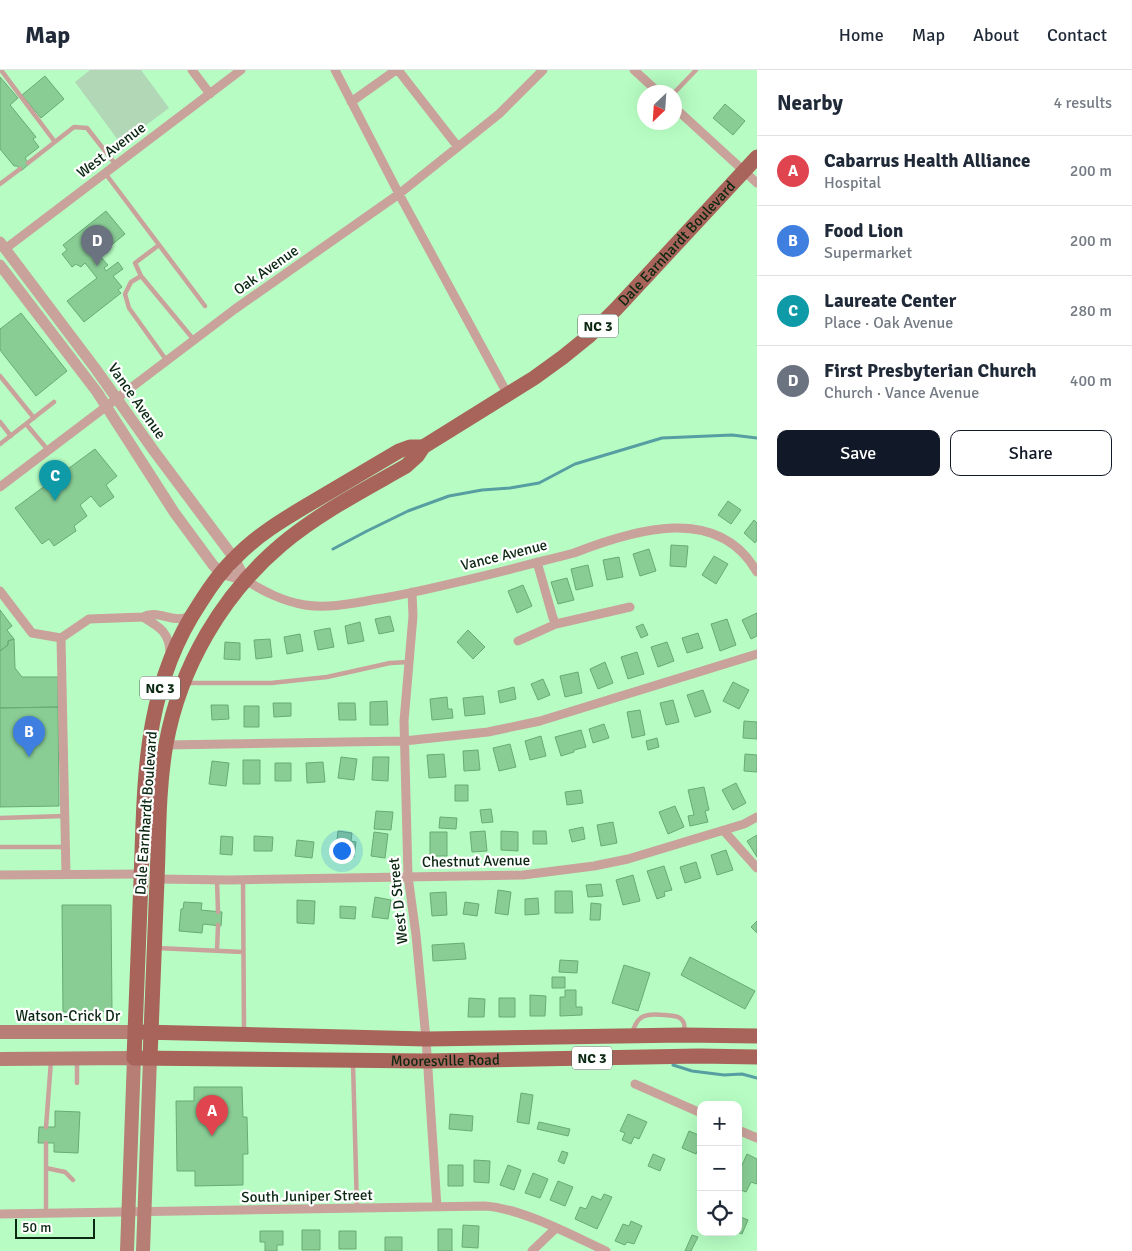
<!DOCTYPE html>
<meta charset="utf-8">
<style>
body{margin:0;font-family:Signika,sans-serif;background:#f2f2f3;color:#1f2937}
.controls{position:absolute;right:15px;bottom:15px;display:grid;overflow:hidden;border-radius:10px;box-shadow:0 5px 20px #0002}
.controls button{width:45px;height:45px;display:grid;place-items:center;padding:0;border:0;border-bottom:1px solid #e0e1e3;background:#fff;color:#1f2937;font:25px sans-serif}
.compass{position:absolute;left:637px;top:15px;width:45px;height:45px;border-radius:50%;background:#fff;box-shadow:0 5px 20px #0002;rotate:205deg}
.scale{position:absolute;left:15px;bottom:12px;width:80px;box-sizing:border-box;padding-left:5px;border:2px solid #0b2812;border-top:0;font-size:14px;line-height:18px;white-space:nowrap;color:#0b2812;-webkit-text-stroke:4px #fff;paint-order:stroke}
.you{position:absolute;left:341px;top:780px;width:18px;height:18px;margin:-12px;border:4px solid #fff;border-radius:50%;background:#1a73e8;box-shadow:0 0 0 8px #1a73e833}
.badge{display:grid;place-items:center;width:32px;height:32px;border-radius:50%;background:#111827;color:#fff;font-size:16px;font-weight:700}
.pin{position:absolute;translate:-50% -41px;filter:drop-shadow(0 1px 2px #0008)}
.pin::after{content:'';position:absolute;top:26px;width:18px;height:15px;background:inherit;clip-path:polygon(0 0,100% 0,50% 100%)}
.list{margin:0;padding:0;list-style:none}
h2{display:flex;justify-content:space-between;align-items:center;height:65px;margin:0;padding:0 20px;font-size:21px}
h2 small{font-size:16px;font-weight:400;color:#747a83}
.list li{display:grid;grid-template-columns:32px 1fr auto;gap:15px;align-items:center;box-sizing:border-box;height:70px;padding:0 20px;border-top:1px solid #e0e1e3}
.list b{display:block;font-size:19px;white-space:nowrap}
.list p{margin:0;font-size:16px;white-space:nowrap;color:#747a83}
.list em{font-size:16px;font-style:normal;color:#747a83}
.actions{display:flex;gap:10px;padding:15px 20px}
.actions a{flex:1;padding:11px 0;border:1px solid #111827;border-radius:10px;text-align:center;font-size:18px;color:#111827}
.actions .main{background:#111827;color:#fff}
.icon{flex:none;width:28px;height:28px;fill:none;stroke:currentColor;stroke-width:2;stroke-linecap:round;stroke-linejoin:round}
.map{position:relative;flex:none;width:757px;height:1181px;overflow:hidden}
header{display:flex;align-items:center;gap:30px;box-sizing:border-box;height:70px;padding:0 25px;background:#fff;border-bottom:1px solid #e0e1e3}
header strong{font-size:24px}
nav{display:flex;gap:28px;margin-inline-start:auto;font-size:18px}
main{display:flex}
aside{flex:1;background:#fff}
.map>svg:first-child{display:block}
</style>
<header>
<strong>Map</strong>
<nav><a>Home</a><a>Map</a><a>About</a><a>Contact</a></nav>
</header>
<main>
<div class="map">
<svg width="757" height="1181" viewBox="0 0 757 1181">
<rect width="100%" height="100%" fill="#b7fdc3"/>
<path fill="#b1d7b6" d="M90 0H141L169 38 121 74 75 12Z"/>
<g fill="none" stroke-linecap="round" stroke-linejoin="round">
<path stroke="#579ea2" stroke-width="3" d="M333 479 367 461 408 441 449 426 482 420 510 418 539 413 575 394 662 368 732 365 757 368
M673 995 692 1001 724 1005 742 1004 757 1008"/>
</g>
<path fill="#89cd95" stroke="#68ab74" d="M45 6 64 29 41 48 22 25Z
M0 7 18 28 10 35 36 67 33 69 39 77 25 88 29 94 21 101 17 96H14L0 79Z
M725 34 745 51 733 65 713 48Z
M106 141 125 164 99 185 108 195 104 198 106 201 118 192 123 199 113 206 122 217 118 220 121 223 84 252 67 231 97 208 85 193 81 197 76 194 72 197 62 184 67 180 63 175Z
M21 243 67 301 36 326 0 280V259Z
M95 379 117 406 106 415 114 427 100 437 91 426 80 435 87 446 74 456 76 461 54 476 49 469 42 474 15 438Z
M728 431 741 440 731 454 718 445Z
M754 450 757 453V470L755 473 744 463Z
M671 475 688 476 686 497 670 496Z
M649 479 656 501 640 506 633 484Z
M714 486 728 494 716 514 702 505Z
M619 487 623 507 607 510 603 490Z
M588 495 593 516 576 520 571 499Z
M567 508 574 530 558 534 551 512Z
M523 515 532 536 517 543 508 521Z
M0 540 12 556 7 560 14 569 8 571V575L0 581Z
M757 543V566L751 569 742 550Z
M390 546 394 561 379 564 375 549Z
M727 549 736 575 720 581 711 554Z
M360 552 364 571 348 574 345 556Z
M643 554 648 565 641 568 636 557Z
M330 558 334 577 318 580 314 561Z
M468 560 485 577 473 589 457 572Z
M698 563 703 578 687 583 682 568Z
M300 564 303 581 287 584 284 567Z
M14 569 15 598 22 607H58V637L0 638V581L8 575V571Z
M270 569 272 587 256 589 254 570Z
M225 572 240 573V590L224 589Z
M667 572 674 591 658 597 651 577Z
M637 582 644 604 628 609 621 587Z
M605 592 613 613 598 619 590 599Z
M578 602 582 623 565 627 560 606Z
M543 609 550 625 538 630 531 614Z
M733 612 749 620 739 639 723 631Z
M514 617 516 629 500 633 498 621Z
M703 620 711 642 695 647 687 625Z
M483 626 485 644 465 646 463 628Z
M447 627 448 639H452L453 648 432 650 430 629Z
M673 630 679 652 666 655 660 633Z
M387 631 388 655H370V632Z
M273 633H291V646L274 647Z
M338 633H355L356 650H339Z
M211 635H228L229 649 212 650Z
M244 636H259V657H244Z
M58 637 59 736 0 737V638Z
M640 640 645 665 632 668 627 642Z
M744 651 757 652V669L743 668Z
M604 654 609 668 593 673 589 659Z
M581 660 586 677 574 680V682L561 686 555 667Z
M541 666 546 686 530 690 525 671Z
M657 668 659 677 648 680 646 671Z
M510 674 516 697 499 701 493 678Z
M478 680 480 700 464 701 463 681Z
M444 684 446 707 429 708 427 685Z
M745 684 757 685V702L744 701Z
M341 687 357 689 354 710 338 708Z
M373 687H389L388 711 372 710Z
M243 690H260V714H243Z
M212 691 229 693 226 716 209 714Z
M323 692 325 712 307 713 306 693Z
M275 693H291V711H275Z
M736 713 746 733 733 740 722 720Z
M455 715H468V731H455Z
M704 717 709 740 705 741 708 752 690 756 688 746 694 745 688 720Z
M581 720 583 733 567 735 565 722Z
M675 736 684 757 668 764 659 742Z
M491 739 493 752 482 753 480 740Z
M376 741 393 742 391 760 374 759Z
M440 747 457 748 456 759 439 758Z
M613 752 617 773 601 776 597 755Z
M583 757 585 769 572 772 569 760Z
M338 761 352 763 351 771 356 772 354 787 335 785Z
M485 761 487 781 472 782 470 762Z
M501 761 518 762V781L501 780Z
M533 761H546L547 774H533Z
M374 762 388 764 385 788 371 786Z
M430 762H447V786H430Z
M757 765V787L747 771Z
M221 766 233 767 232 785 220 784Z
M254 766 273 767 272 781H254Z
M297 770 314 772 312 788 295 786Z
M726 780 733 800 717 805 711 785Z
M696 792 701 808 685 813 680 797Z
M664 796 672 820 664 822 665 826 657 829 647 801Z
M633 805 640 831 623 835 616 810Z
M601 814 603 826 588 827 586 815Z
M498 820 511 822 508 845 495 843Z
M555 821H572L573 843H555Z
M446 822 447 845 432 846 430 823Z
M375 827 391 830 388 849 372 847Z
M538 828 539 844 525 845V829Z
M297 830 315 831 314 854 297 853Z
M184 832 202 833 201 840 222 842 221 856 203 854 202 863 179 861 181 839H183Z
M465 832 479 834 477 846 463 844Z
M591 833 601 834 600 850H590Z
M62 835H111L112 942H63Z
M340 836 356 837 355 849 340 848Z
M757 851V863L751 857Z
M464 873 466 889 433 891 432 875Z
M690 887 755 921 745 939 681 905Z
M560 890 578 891 577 903 559 902Z
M624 895 650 903 638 941 612 933Z
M552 907H565V918H552Z
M565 920H576V937H582V945L560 946V927H565Z
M530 925 546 926 545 946H530Z
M469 928 485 929 484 947H468Z
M499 928H515V947H499Z
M194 1017H242L243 1047H247L248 1084H243V1115L195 1116V1101H177L176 1031H194Z
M521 1023 533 1025 529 1054 517 1052Z
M55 1041 80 1042 78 1083 54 1082V1073H38L39 1057H55Z
M450 1044 473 1046 472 1061 449 1059Z
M628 1044 647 1052 639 1069 634 1067 631 1074 622 1070 625 1063 620 1061Z
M539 1052 570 1059 568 1066 537 1059Z
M689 1061 701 1066V1072L696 1084 682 1078Z
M562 1081 568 1083 564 1094 558 1091Z
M653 1084 665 1089 660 1101 648 1096Z
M747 1084 757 1089V1114L751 1112 746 1122 738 1119 740 1113H738V1104Z
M474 1090 490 1091 489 1113 474 1112Z
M448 1095H463V1116H448Z
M508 1095 521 1100 514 1120 500 1115Z
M533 1103 548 1109 540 1128 525 1123Z
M558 1111 573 1117 565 1136 550 1130Z
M604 1124 612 1127 597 1159 575 1149 580 1137 586 1139 592 1126 601 1130Z
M738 1146 748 1150 742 1164 737 1162H738Z
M631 1151 642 1156 634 1174 627 1172 625 1175 615 1171 623 1154 629 1156Z
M463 1155 479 1156 478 1178 462 1177Z
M438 1159H452V1181H438Z
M302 1160H320V1180H302Z
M260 1161H283V1175H277V1181H265V1172H260Z
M339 1161H356V1179H339Z
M692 1165 698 1167 691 1181H685Z
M385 1167H402V1181H385Z"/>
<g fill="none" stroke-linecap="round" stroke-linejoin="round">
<path stroke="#c9a29b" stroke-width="4.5" d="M1 0 55 72
M674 23 696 0
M28 93 74 57 87 58 116 95
M105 103 205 236
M0 114 20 99
M141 206 135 193 159 175
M167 291 129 238 125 224 131 212 141 206 194 270
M0 306 34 348
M0 352 11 366
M26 354 48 380
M0 374 54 332
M187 613H271L327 607 390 593 409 592
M0 748 65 746
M0 777H65
M243 809 244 961
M217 810 218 842
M157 878 243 882
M217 881 218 855
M632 964C637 944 647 943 665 945 670 946 677 945 681 949 685 952 685 958 684 964
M353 993 357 1139
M77 1013V990
M46 1057 51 991
M46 1073V1142
M46 1098 65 1102 73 1110"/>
<path stroke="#c9a29b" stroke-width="9" d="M192 0 210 24
M335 0 399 124 508 325
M398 0 458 77
M634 0 658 22
M351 32 396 0
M674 37 757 113
M5 179 241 0
M0 417 235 239 399 124 499 44 543 0
M537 492 553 548 556 554 630 537
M245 510C265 522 282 531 305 535 331 539 358 532 384 528 448 516 511 499 574 483 633 460 718 433 757 502
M0 521 32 563 61 568 66 804
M412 522 413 546 404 651 408 806 416 865 426 969 437 1137
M143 547C160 557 170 563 170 584
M61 568 89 549 143 547C159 538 176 557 192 544
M518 571 556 554
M166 675 404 671 488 662 540 651 757 584
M724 761 757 798
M0 805 141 804
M157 809 229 810 523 805 594 796 628 789 744 754 757 747
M635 1014 701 1043
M738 1060 757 1068
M0 1144 485 1136C524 1139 571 1165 606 1181
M532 1181 556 1158"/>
<path stroke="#c9a29b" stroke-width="11" d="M0 172 95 298 154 381 234 488 245 510
M0 195 97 322 174 442 213 495 221 503 245 510"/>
<path stroke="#b67e75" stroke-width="14" d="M0 962H135
M0 989 134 988 127 1181
M143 1181 150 988"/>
<g stroke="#a8645a" stroke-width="15">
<path id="s1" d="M423 377H410L399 381C370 398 341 415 311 433 284 449 257 465 235 488 221 501 210 517 200 533 142 620 145 710 141 810 139 869 136 929 134 988L427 991 699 986 757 987"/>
<path d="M141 962 426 969 684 965 757 966"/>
<path id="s2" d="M150 988C152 929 155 869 157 810 159 765 158 719 166 674 180 597 222 525 281 475 319 443 364 420 406 396L417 386 423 377 534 308 563 287 589 266 616 239 757 87"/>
</g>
</g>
<g text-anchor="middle" stroke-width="4.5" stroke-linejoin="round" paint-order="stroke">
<g fill="#fff" stroke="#546859" stroke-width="1">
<rect x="578" y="244.5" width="40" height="23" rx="4"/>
<rect x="140" y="606.5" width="40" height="23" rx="4"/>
<rect x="572" y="976.5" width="40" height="23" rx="4"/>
</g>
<g font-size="14" font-weight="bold" fill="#0b2812">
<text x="598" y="261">NC 3</text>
<text x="160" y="623">NC 3</text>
<text x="592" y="993">NC 3</text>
</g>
<g font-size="15" fill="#0b2812" stroke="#fff">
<text transform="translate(111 80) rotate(-37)" y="5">West Avenue</text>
<text dy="5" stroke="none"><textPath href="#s2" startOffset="1050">Dale Earnhardt Boulevard</textPath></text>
<text transform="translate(266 200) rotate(-35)" y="5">Oak Avenue</text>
<text transform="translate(137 331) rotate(55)" y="5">Vance Avenue</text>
<text transform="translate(504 485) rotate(-14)" y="5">Vance Avenue</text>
<text transform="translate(146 743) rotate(-86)" y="5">Dale Earnhardt Boulevard</text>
<text transform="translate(476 791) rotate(-1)" y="5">Chestnut Avenue</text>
<text transform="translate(398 831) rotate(-96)" y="5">West D Street</text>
<text x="68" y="951">Watson-Crick Dr</text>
<text dy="5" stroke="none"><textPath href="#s1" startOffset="1055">Mooresville Road</textPath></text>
<text transform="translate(307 1126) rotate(-1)" y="5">South Juniper Street</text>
</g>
</g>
</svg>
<div class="controls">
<button>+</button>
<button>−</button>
<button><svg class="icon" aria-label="locate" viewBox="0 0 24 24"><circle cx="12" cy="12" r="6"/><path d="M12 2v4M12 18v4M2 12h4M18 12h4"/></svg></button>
</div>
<svg class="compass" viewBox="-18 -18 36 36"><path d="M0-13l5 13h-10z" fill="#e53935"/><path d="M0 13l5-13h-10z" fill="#747a83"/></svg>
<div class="scale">50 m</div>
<div class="you"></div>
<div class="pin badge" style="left:212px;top:1066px;background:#e0444e">A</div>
<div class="pin badge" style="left:29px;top:687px;background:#3f7fe0">B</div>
<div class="pin badge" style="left:55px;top:431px;background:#0f9aa8">C</div>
<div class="pin badge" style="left:97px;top:196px;background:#6b7280">D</div>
</div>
<aside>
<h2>Nearby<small>4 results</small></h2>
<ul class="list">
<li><span class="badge" style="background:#e0444e">A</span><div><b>Cabarrus Health Alliance</b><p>Hospital</p></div><em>200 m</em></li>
<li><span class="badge" style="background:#3f7fe0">B</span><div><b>Food Lion</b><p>Supermarket</p></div><em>200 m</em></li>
<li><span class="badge" style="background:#0f9aa8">C</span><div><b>Laureate Center</b><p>Place · Oak Avenue</p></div><em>280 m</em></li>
<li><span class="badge" style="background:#6b7280">D</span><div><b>First Presbyterian Church</b><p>Church · Vance Avenue</p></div><em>400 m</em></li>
</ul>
<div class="actions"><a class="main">Save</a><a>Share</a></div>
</aside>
</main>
